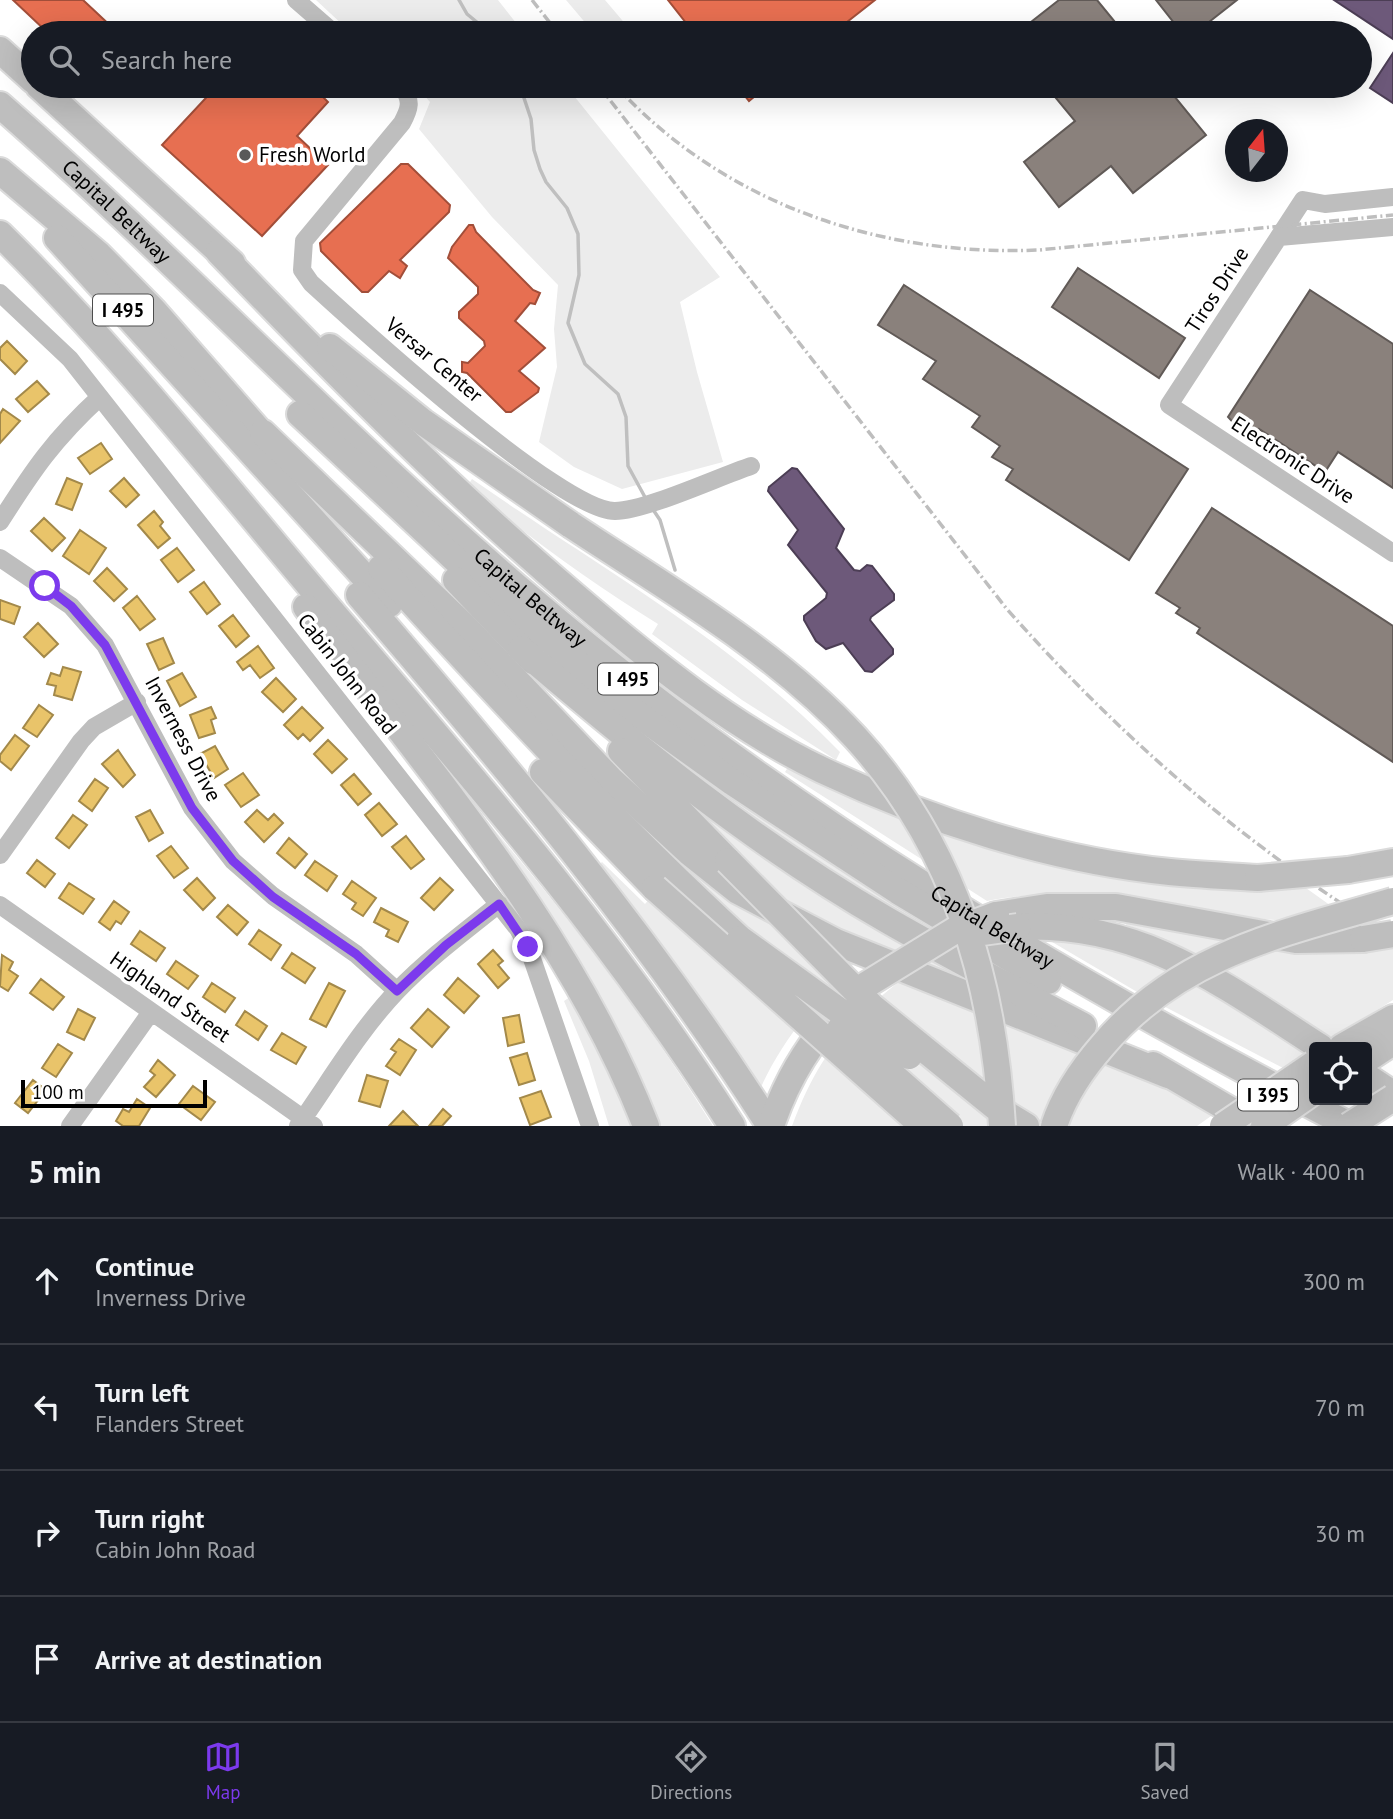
<!DOCTYPE html>
<meta charset="utf-8">
<style>
body{margin:0;font-family:"PT Sans",sans-serif;background:#20242c;color:#f1f3f6}
.controls{position:absolute;right:21px;bottom:21px;display:grid;overflow:hidden;border-radius:7px;box-shadow:0 7px 28px #0002}
.controls button{width:63px;height:63px;display:grid;place-items:center;padding:0;border:0;border-bottom:2px solid #363941;background:#171b24;color:#f1f3f6;font:35px sans-serif}
.compass{position:absolute;left:1225px;top:119px;width:63px;height:63px;border-radius:50%;background:#171b24;box-shadow:0 7px 28px #0002;rotate:17deg}
.scale{position:absolute;left:21px;bottom:18px;width:186px;box-sizing:border-box;padding-left:7px;border:4px solid #000;border-top:0;font-size:19px;line-height:24px;white-space:nowrap;color:#000;-webkit-text-stroke:5px #fff;paint-order:stroke}
.stop{position:absolute;width:21px;height:21px;margin:-16px;border:5px solid #7c3aed;border-radius:50%;background:#fff}
.stop.end{background:#7c3aed;border-color:#fff;box-shadow:0 2px 7px #0008}
.list{margin:0;padding:0;list-style:none}
h2{display:flex;justify-content:space-between;align-items:center;height:91px;margin:0;padding:0 28px;font-size:30px}
h2 small{font-size:23px;font-weight:400;color:#9ea1a6}
.list li{display:grid;grid-template-columns:46px 1fr auto;gap:21px;align-items:center;box-sizing:border-box;height:126px;padding:0 28px;border-top:2px solid #363941}
.list b{display:block;font-size:26px;white-space:nowrap}
.list p{margin:0;font-size:23px;white-space:nowrap;color:#9ea1a6}
.list em{font-size:23px;font-style:normal;color:#9ea1a6}
.icon{flex:none;width:38px;height:38px;fill:none;stroke:currentColor;stroke-width:2;stroke-linecap:round;stroke-linejoin:round}
.map{position:relative;flex:none;width:1393px;height:1126px;overflow:hidden}
.search{position:absolute;background:#171b24;box-shadow:0 7px 28px #0002;left:21px;right:21px;top:21px;height:77px;display:flex;align-items:center;gap:18px;box-sizing:border-box;padding:0 24px;border-radius:38px;color:#9ea1a6;font-size:26px}
.sheet{height:595px;background:#171b24}
nav{display:flex;justify-content:space-around;align-items:center;box-sizing:border-box;height:98px;border-top:2px solid #363941;background:#171b24;font-size:19px;color:#9ea1a6}
nav a{display:grid;justify-items:center;gap:4px}
nav .on{color:#7c3aed}
.map>svg:first-child{display:block}
</style>
<div class="map">
<svg width="1393" height="1126" viewBox="0 0 1393 1126">
<rect width="100%" height="100%" fill="#fff"/>
<path fill="#ececec" d="M316 0H498L524 33H386L368 23 345 27Z
M566 0H605L633 33H594Z
M416 86H566L720 277 680 302 697 372 723 462 622 489 574 467 539 442 557 367 554 329 558 285 492 217 419 129 430 102Z
M472 479C598 567 733 641 840 752L836 760 742 700 652 634 658 624C591 582 527 537 468 485Z
M549 649 924 917 918 926 858 891 660 752Z
M434 761C536 874 632 996 713 1126H655Z
M790 764 900 816 1299 883 1355 923C1332 923 1309 923 1285 921 1179 912 1096 880 987 901L785 772Z
M698 804 999 991 995 1000 771 900 693 809Z
M662 843 857 961C818 998 784 1037 761 1087L682 973 598 866 602 862 645 904 678 867 657 847Z
M1127 921 1393 947V1000L1329 1040C1265 995 1201 949 1126 925Z
M1047 939C1156 948 1226 1001 1314 1058V1084L1144 996Z
M901 980 1138 1074 1214 1114 1197 1126H792C817 1059 845 1024 901 980Z
M570 997 576 998 634 1126H609L589 1061 564 1001Z"/>
<path fill="#e9c46a" stroke="#a3894a" stroke-width="2" d="M7 341 27 361 15 374 0 359V348Z
M37 381 49 394 28 412 16 399Z
M3 409 20 421 0 443V414Z
M101 443 112 459 90 474 78 458Z
M67 478 82 484 72 510 56 504Z
M124 478 139 495 126 507 110 491Z
M154 511 163 522 160 526 170 538 158 548 138 525Z
M44 518 65 538 52 551 31 531Z
M80 530 106 548 89 574 63 556Z
M177 548 194 570 178 582 161 560Z
M107 568 127 589 114 601 94 581Z
M204 582 220 604 207 614 190 592Z
M137 596 155 619 140 630 123 608Z
M0 600 20 607 14 624 0 619Z
M233 615 249 636 236 647 219 626Z
M38 623 58 644 44 657 24 637Z
M163 638 174 663 159 670 147 644Z
M258 646 274 668 260 678 250 665 243 670 237 662Z
M63 667 81 672 72 700 54 695 56 686 47 684 51 673 60 676Z
M182 673 196 697 180 706 167 681Z
M276 678 296 699 283 712 262 692Z
M39 705 53 715 37 737 23 728Z
M211 707 216 718 211 720 215 733 199 738 190 715Z
M302 707 323 728 310 741 303 734 298 739 284 725Z
M15 735 29 746 11 770 0 761V755Z
M328 740 347 759 332 773 314 754Z
M215 746 228 769 214 778 200 754Z
M118 750 135 775 123 787 102 764Z
M243 773 259 795 241 807 225 785Z
M354 774 371 794 358 805 341 785Z
M95 779 108 788 92 811 79 801Z
M379 803 397 824 382 836 365 815Z
M150 810 163 833 149 841 136 817Z
M257 810 268 820 274 814 283 823 264 842 245 822Z
M73 815 87 825 69 848 56 838Z
M406 836 424 859 411 869 392 847Z
M289 838 307 854 295 868 277 853Z
M171 846 188 868 174 878 157 856Z
M37 860 55 874 45 887 27 873Z
M315 861 337 876 327 891 305 875Z
M197 878 215 898 203 910 184 890Z
M440 878 453 890 434 910 421 898Z
M352 881 376 898 363 916 352 909 356 903 343 894Z
M69 883 94 899 83 914 59 898Z
M114 901 129 912 121 924 116 921 110 930 99 922Z
M228 905 248 922 237 935 217 917Z
M381 908 408 922 398 942 386 936 389 930 374 922Z
M259 930 281 945 271 960 249 944Z
M140 931 165 948 156 961 131 944Z
M493 950 503 961 498 965 509 978 498 988 478 964Z
M292 953 315 968 305 983 282 968Z
M2 955 13 962 9 970 18 976 8 991 0 986Z
M176 961 198 976 188 989 167 974Z
M458 978 479 996 464 1013 444 995Z
M41 979 64 997 53 1010 30 993Z
M212 983 235 998 225 1012 203 997Z
M329 983 345 991 326 1027 310 1019Z
M78 1009 95 1018 84 1040 67 1032Z
M428 1009 449 1027 432 1047 411 1028Z
M245 1011 267 1026 258 1040 236 1025Z
M519 1015 524 1042 508 1046 503 1018Z
M282 1033 306 1047 296 1064 271 1050Z
M399 1039 416 1050 400 1075 386 1066 396 1052 391 1049Z
M58 1044 72 1053 56 1077 42 1068Z
M527 1053 535 1080 519 1085 510 1058Z
M158 1060 175 1075 156 1097 144 1087 155 1075 150 1071Z
M367 1075 388 1081 380 1107 359 1101Z
M33 1080 46 1090 28 1113 15 1103Z
M193 1086 215 1102 201 1120 179 1104Z
M541 1091 551 1117 530 1125 520 1098Z
M137 1099 150 1108 139 1126H123L116 1121 123 1109 129 1112Z
M443 1109 451 1116 442 1126H429Z
M403 1111 418 1126H389Z"/>
<path fill="#e76f51" stroke="#a24e39" stroke-width="2" d="M13 0H83L114 29 110 33H48Z
M668 0H875L833 33H694Z
M217 86H312L328 102 297 136 328 165 262 236 162 145Z
M737 86H767L749 101Z
M401 164H408L450 205 449 212 400 260 407 266 400 278 389 271 368 292H362L321 251 320 243Z
M469 225H473L476 232 533 290 540 293 535 304 530 303 515 321 545 348 519 371 539 388 538 392 511 412H506L467 373 462 372V362L468 363 485 346 484 341 459 318V312L478 294V287L448 258 452 247Z"/>
<path fill="#6d597a" stroke="#4c3e55" stroke-width="2" d="M1334 0H1393V39Z
M1393 53V103L1370 88Z
M792 468 797 469 844 529 836 548 854 570 860 571 867 565 872 566 894 594V600L871 617 870 620 893 649V654L872 672 865 671 843 643 826 649 816 641 804 620V616L826 598 827 593 788 545 798 530 768 491 769 487Z"/>
<path fill="#8a817c" stroke="#615a57" stroke-width="2" d="M1059 0H1097L1124 33H1017Z
M1156 0H1237L1195 33H1182Z
M1046 86H1166L1206 135 1133 193 1111 166 1059 207 1024 162 1075 121Z
M1078 268 1185 338 1159 378 1052 307Z
M904 285 1188 469 1129 560 1006 480 1013 469 992 457 1000 446 972 427 980 416 923 379 936 361 878 325Z
M1310 290 1393 344V488L1338 452 1325 472 1259 429 1251 442 1228 417Z
M1212 508 1393 626V762L1197 633 1200 628 1176 613 1180 608 1156 593Z"/>
<g fill="none" stroke-linecap="round" stroke-linejoin="round">
<path stroke="#bfbfbf" stroke-width="3.5" d="M459 0 467 14 490 33
M520 86 531 119 534 150 540 169 546 182 567 208 578 234 579 275 568 323 585 364 618 394 626 417 628 466 646 499
M652 508 660 520 675 570"/>
<defs>
<g id="highway">
<path d="M0 50 33 80"/>
<path d="M39 86 232 263"/>
<path id="s1" d="M0 105C182 265 347 443 532 600 780 811 1062 978 1351 1126"/>
<path d="M0 171 99 255 153 310 274 448"/>
<path d="M0 234C117 349 220 480 326 605 469 773 613 938 732 1126"/>
<path d="M57 238 389 604"/>
<path d="M219 252C334 372 449 489 576 597 651 661 732 727 822 770 930 821 1052 860 1170 872 1200 875 1229 876 1258 878"/>
<path d="M330 347 423 422 571 525"/>
<path d="M300 414 456 560 632 710 732 782 898 891 1048 981"/>
<path d="M263 433 465 627 610 779 689 852 738 891 836 942 1168 1075"/>
<path d="M381 568C497 696 613 822 740 939"/>
<path d="M456 580 533 661"/>
<path d="M359 595C505 765 649 936 770 1126"/>
<path d="M306 607C429 772 571 932 646 1126"/>
<path d="M521 649C637 748 755 844 887 920 951 957 1017 991 1083 1026"/>
<path d="M621 751 728 861"/>
<path d="M543 772 655 888"/>
<path d="M1348 870 1393 862"/>
<path d="M996 915 1047 907H1116L1296 940 1363 939"/>
<path d="M1018 927C1141 921 1222 984 1320 1047"/>
<path d="M1342 1047 1393 1018"/>
<path d="M1367 1059 1393 1042"/>
<path d="M1153 1065 1256 1125"/>
<path d="M1367 1077 1393 1094"/>
<path d="M998 1109 1026 1126"/>
<path d="M771 1126C788 1075 815 1032 855 996"/>
</g>
</defs>
<use href="#highway" stroke="#dbdbdb" stroke-width="30"/>
<path stroke="#bebebe" stroke-width="18" d="M296 0 334 33
M402 86C412 101 410 108 402 123L304 241 302 270 311 283C358 326 562 512 615 511 645 511 718 477 751 466
M1393 197 1325 204 1303 200 1169 405 1393 553
M1279 237 1393 227
M0 293 70 359 518 929 528 947 590 1126
M0 522C33 470 54 439 100 397
M0 558 71 606 105 645 192 808 233 861 273 896 356 954 397 991
M0 855 81 741 94 727 137 702
M0 905 314 1126
M70 1126 151 1012
M298 1126C330 1081 358 1032 397 991 428 959 464 932 499 904"/>
<use href="#highway" stroke="#bebebe" stroke-width="26"/>
<path stroke="#bebebe" stroke-width="3.5" stroke-dasharray="10 3.5 2 3.5" stroke-linecap="butt" d="M532 0 558 33
M599 86 1006 608C1119 736 1247 848 1393 936
M616 86C724 204 881 257 1039 250L1393 215"/>
<defs>
<path id="highway-bridge" d="M571 525C668 589 776 651 855 737 955 846 994 982 1002 1126
M728 861 871 1006 998 1109
M1258 878 1348 870
M655 888 923 1126
M975 933 1018 927
M740 939 863 1028 909 1056
M1363 939 1393 934
M866 985 954 931 996 915
M840 1029 950 1126
M1054 1126C1064 1095 1082 1069 1103 1045 1180 954 1284 933 1393 901
M1223 1126 1314 1064
M1264 1126 1314 1091
M1349 1126 1393 1098"/>
</defs>
<use href="#highway-bridge" stroke="#dbdbdb" stroke-width="30" stroke-linecap="butt"/>
<use href="#highway-bridge" stroke="#bebebe" stroke-width="26"/>
</g>
<g fill="none" stroke-linecap="round" stroke-linejoin="round">
<path stroke="#7c3aed" stroke-width="9" d="M45 586 71 606 105 645 192 808 233 861 273 897 356 954 397 991 446 945 499 904 528 947"/>
</g>
<circle fill="#595959" stroke="#fff" stroke-width="2.5" cx="245" cy="155" r="7"/>
<g text-anchor="middle" stroke-width="7" stroke-linejoin="round" paint-order="stroke">
<g fill="#fff" stroke="#4c4c4c" stroke-width="2">
<rect x="93" y="294.5" width="60" height="31" rx="5"/>
<rect x="598" y="663.5" width="60" height="31" rx="5"/>
<rect x="1238" y="1079.5" width="60" height="31" rx="5"/>
</g>
<g font-size="19" font-weight="bold" fill="#000">
<text x="123" y="317">I 495</text>
<text x="628" y="686">I 495</text>
<text x="1268" y="1102">I 395</text>
</g>
<g font-size="21" fill="#000" stroke="#fff" text-anchor="start">
<text x="259" y="162">Fresh World</text>
</g>
<g font-size="21" fill="#000" stroke="#fff">
<text dy="7" stroke="none"><textPath href="#s1" startOffset="158">Capital Beltway</textPath></text>
<text transform="translate(1217 290) rotate(-57)" y="7">Tiros Drive</text>
<text transform="translate(434 360) rotate(40)" y="7">Versar Center</text>
<text transform="translate(1293 460) rotate(33)" y="7">Electronic Drive</text>
<text dy="7" stroke="none"><textPath href="#s1" startOffset="724">Capital Beltway</textPath></text>
<text transform="translate(347 674) rotate(52)" y="7">Cabin John Road</text>
<text transform="translate(183 739) rotate(62)" y="7">Inverness Drive</text>
<text dy="7" stroke="none"><textPath href="#s1" startOffset="1292">Capital Beltway</textPath></text>
<text transform="translate(170 997) rotate(35)" y="7">Highland Street</text>
</g>
</g>
</svg>
<div class="controls">
<button><svg class="icon" aria-label="locate" viewBox="0 0 24 24"><circle cx="12" cy="12" r="6"/><path d="M12 2v4M12 18v4M2 12h4M18 12h4"/></svg></button>
</div>
<svg class="compass" viewBox="-18 -18 36 36"><path d="M0-13l5 13h-10z" fill="#e53935"/><path d="M0 13l5-13h-10z" fill="#9ea1a6"/></svg>
<div class="scale">100 m</div>
<div class="stop" style="left:45px;top:586px"></div>
<div class="stop end" style="left:528px;top:947px"></div>
<div class="search"><svg class="icon" aria-label="search" viewBox="0 0 24 24"><circle cx="10" cy="10" r="6"/><path d="M15 15l6 6"/></svg>Search here</div>
</div>
<section class="sheet">
<h2>5 min<small>Walk · 400 m</small></h2>
<ul class="list">
<li><svg class="icon" aria-label="ahead" viewBox="0 0 24 24"><path d="M12 20V5M6 11l6-6 6 6"/></svg><div><b>Continue</b><p>Inverness Drive</p></div><em>300 m</em></li>
<li><svg class="icon" aria-label="left" viewBox="0 0 24 24"><path d="M17 20v-9H6M10 6l-5 5 5 5"/></svg><div><b>Turn left</b><p>Flanders Street</p></div><em>70 m</em></li>
<li><svg class="icon" aria-label="right" viewBox="0 0 24 24"><path d="M7 20v-9h11M14 6l5 5-5 5"/></svg><div><b>Turn right</b><p>Cabin John Road</p></div><em>30 m</em></li>
<li><svg class="icon" aria-label="arrive" viewBox="0 0 24 24"><path d="M6 21V4h12l-3 4 3 4H6"/></svg><div><b>Arrive at destination</b></div></li>
</ul>
</section>
<nav>
<a class="on"><svg class="icon" aria-label="map" viewBox="0 0 24 24"><path d="M3 6l6-2 6 2 6-2v14l-6 2-6-2-6 2zM9 4v14M15 6v14"/></svg>Map</a>
<a><svg class="icon" aria-label="directions" viewBox="0 0 24 24"><path d="M12 3l9 9-9 9-9-9zM9 14v-3h6M13 9l2 2-2 2"/></svg>Directions</a>
<a><svg class="icon" aria-label="saved" viewBox="0 0 24 24"><path d="M7 4h10v16l-5-4-5 4z"/></svg>Saved</a>
</nav>
